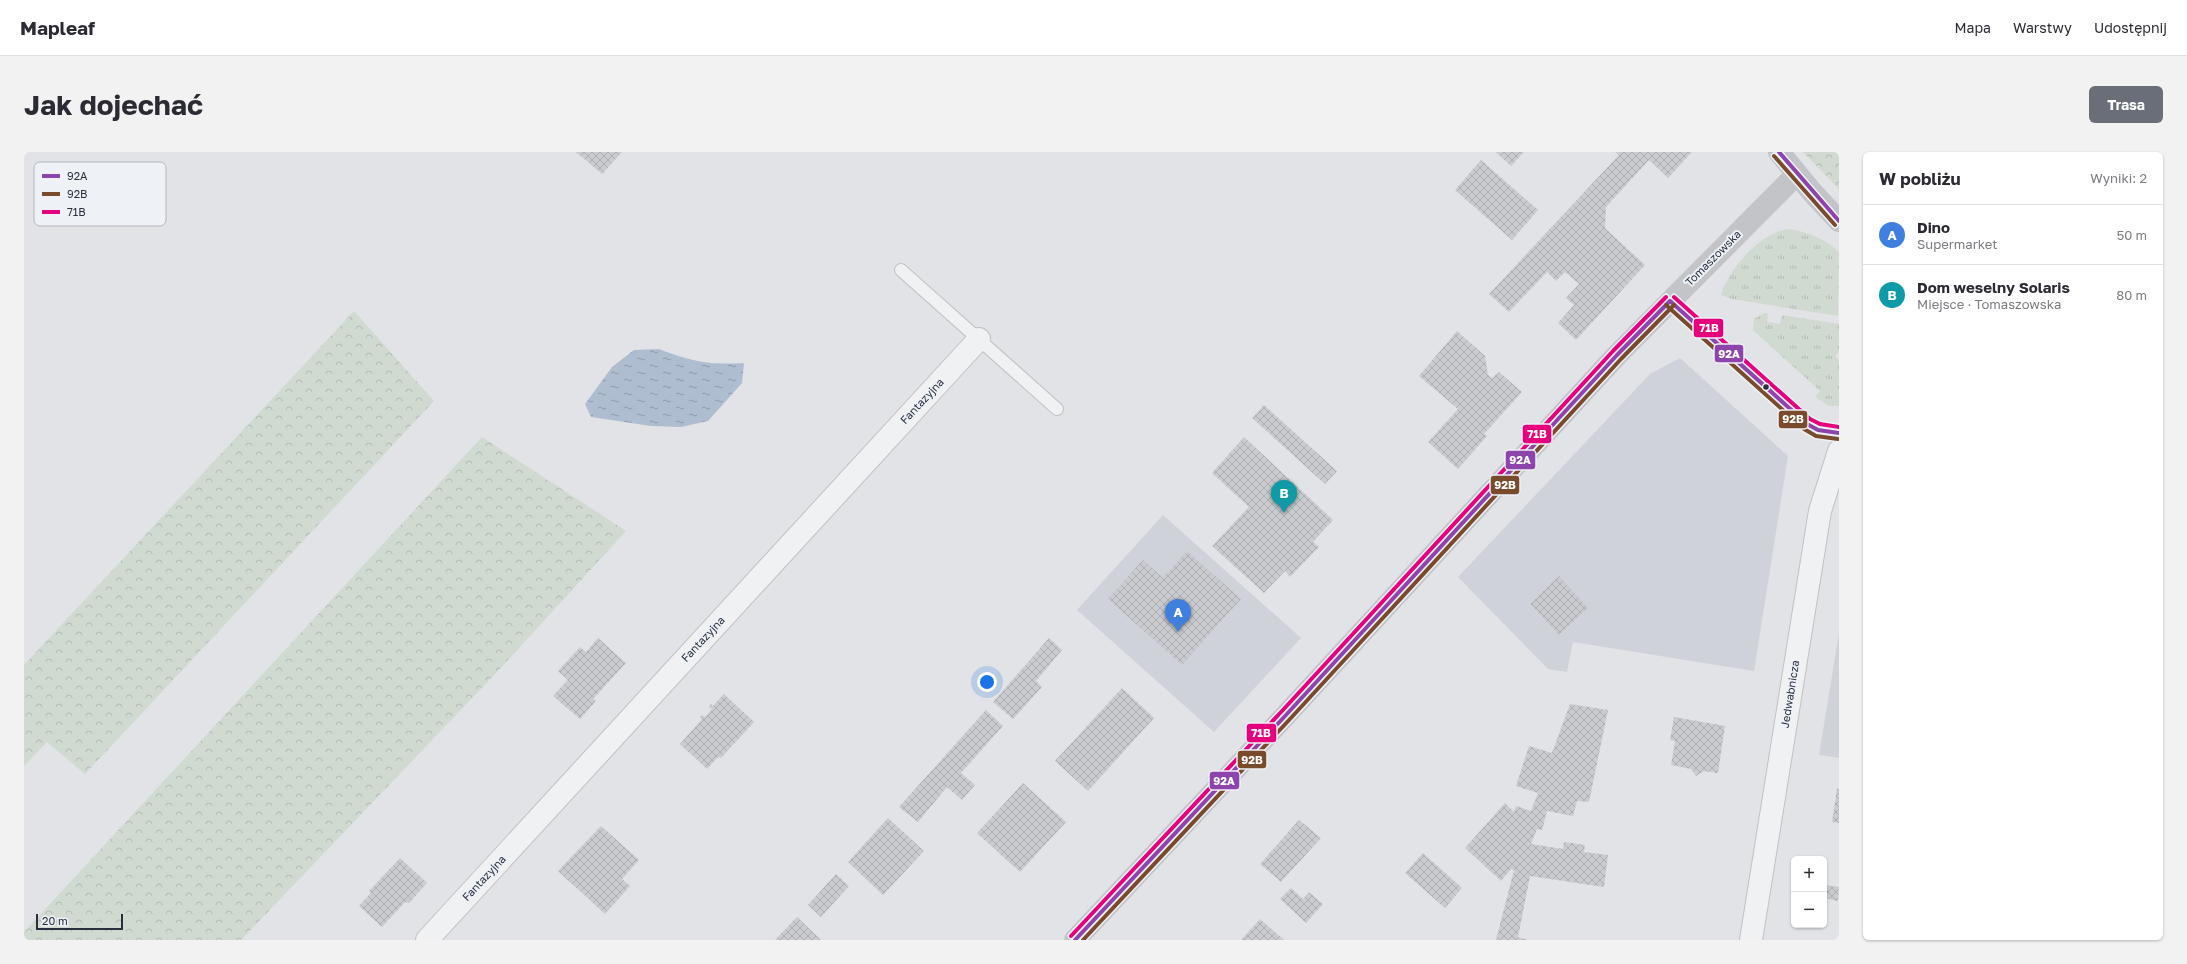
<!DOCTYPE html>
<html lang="pl">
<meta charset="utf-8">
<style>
body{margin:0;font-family:"Golos Text",sans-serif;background:#f2f2f3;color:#2b2b33}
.controls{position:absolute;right:12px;bottom:12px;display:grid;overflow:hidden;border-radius:6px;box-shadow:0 1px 3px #0004}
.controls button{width:36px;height:36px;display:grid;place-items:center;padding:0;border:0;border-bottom:1px solid #e1e1e2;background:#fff;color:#2b2b33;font:20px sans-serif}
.scale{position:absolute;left:12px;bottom:10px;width:87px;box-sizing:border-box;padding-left:4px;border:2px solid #282f3f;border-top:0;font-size:11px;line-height:14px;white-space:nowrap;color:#282f3f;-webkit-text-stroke:3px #eef1f6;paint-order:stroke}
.you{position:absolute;left:963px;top:530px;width:14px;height:14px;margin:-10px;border:3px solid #fff;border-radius:50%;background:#1a73e8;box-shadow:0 0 0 6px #1a73e833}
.badge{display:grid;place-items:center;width:26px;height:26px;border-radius:50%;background:#696e79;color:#fff;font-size:13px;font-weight:700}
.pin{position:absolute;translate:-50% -33px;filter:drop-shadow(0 1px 2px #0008)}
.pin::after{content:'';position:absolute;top:21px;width:14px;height:12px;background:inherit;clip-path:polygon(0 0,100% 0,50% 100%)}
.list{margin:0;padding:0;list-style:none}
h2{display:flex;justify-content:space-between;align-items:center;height:52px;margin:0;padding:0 16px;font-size:17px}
h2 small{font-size:13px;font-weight:400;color:#7c7c81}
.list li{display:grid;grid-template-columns:26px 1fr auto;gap:12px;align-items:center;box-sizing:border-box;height:60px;padding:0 16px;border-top:1px solid #e1e1e2}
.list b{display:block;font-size:15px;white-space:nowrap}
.list p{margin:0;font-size:13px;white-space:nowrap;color:#7c7c81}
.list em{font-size:13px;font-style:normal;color:#7c7c81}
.map{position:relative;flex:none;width:1815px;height:788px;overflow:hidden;border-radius:6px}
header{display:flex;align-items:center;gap:24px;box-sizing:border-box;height:56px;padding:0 20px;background:#fff;border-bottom:1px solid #e1e1e2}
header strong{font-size:19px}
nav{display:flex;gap:22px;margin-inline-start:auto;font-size:14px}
.intro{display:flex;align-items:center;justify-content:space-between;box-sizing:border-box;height:96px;padding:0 24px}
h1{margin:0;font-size:28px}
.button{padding:10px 18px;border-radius:6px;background:#696e79;color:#fff;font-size:14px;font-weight:700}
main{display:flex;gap:24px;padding:0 24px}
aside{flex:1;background:#fff;border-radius:6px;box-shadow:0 1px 3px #0004}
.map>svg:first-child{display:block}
</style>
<header>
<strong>Mapleaf</strong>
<nav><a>Mapa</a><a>Warstwy</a><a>Udostępnij</a></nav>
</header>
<div class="intro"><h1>Jak dojechać</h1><a class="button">Trasa</a></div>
<main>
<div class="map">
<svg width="1815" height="788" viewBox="0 0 1815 788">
<defs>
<pattern id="grass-tufts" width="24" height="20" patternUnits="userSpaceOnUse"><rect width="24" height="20" fill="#d0dad1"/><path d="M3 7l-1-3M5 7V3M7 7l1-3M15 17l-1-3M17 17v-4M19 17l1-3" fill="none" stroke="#b3bbb4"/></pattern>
<pattern id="forest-crowns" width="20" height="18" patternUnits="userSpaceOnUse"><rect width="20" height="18" fill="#d0dad1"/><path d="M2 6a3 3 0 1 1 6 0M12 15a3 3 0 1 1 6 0" fill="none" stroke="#b3bbb4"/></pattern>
<pattern id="water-ripples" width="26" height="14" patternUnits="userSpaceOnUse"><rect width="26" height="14" fill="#afbdd1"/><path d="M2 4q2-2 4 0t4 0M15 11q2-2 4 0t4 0" fill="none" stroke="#8e9aab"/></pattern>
<pattern id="building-cross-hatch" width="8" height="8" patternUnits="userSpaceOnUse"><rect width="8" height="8" fill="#c9cbce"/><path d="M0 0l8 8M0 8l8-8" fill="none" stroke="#adafb2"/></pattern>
</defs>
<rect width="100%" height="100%" fill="#e1e3e6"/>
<path fill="#cfd2d9" d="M1656 206 1764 304 1730 519 1549 490 1543 520 1524 517 1434 425 1626 222Z
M1139 363 1277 486 1190 580 1053 458Z
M1815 481V606L1795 603Z"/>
<path fill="url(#grass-tufts)" d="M1765 77C1784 80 1801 87 1815 100L1814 164 1708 147 1697 143C1705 117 1736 80 1765 77Z
M1740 161H1744L1743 170 1756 172 1758 163 1815 172V200L1811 204 1815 208V254H1805L1791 245 1796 239 1729 178 1730 167Z"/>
<path fill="url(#forest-crowns)" d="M1779 0H1815V37Z
M330 159 410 249 61 622 23 590 0 614V513Z
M458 285 602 379 473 520 217 788H0V780Z"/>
<path fill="url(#water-ripples)" d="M635 197C669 210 684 213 720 211L718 231 684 269 657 275 627 274 567 265 561 252 588 215 610 198Z"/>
<path fill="url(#building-cross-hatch)" d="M552 0H598L578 22Z
M1472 0H1500L1487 14Z
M1592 0H1668L1644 26 1625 8 1582 55 1581 76 1621 113 1552 188 1534 171 1550 153 1542 146 1555 132 1541 120 1532 129 1523 120 1485 160 1465 142 1595 3Z
M1457 8 1514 58 1488 88 1431 38Z
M1433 179 1461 204 1464 223 1468 226 1475 220 1498 240 1460 282 1463 284 1434 317 1404 290 1434 257 1395 224Z
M1240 253 1313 319 1301 332 1228 266Z
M1220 285 1309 368 1289 390 1295 395 1266 425 1261 419 1240 441 1188 394 1225 355 1188 321Z
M1163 399 1217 447 1158 513 1084 447 1119 408 1139 426Z
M1535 424 1564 456 1535 483 1506 452Z
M574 486 602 511 569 547 572 549 556 567 529 544 544 528 534 519 556 495 562 500Z
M1025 486 1038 498 1012 529 1018 535 989 567 969 550Z
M1098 536 1130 566 1064 639 1031 609Z
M700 542 730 570 697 606 694 605 683 617 656 592 678 567 676 565 678 563 681 565 688 557 685 555 687 552 689 554Z
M1546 552 1584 558 1565 650 1553 649 1549 664 1523 659 1518 678 1513 677 1507 692 1539 697 1540 690 1561 693 1560 700 1584 703 1580 735 1506 724 1494 785 1504 788H1472L1490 718 1487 717 1477 729 1441 696 1481 651 1490 660 1492 654 1507 659 1514 641 1492 634 1505 594 1528 601Z
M962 558 979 574 937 621 951 633 938 648 923 635 894 670 875 655Z
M1650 565 1701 574 1694 621 1680 619 1672 624 1667 617 1647 613 1651 589 1646 588Z
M999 631 1042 670 996 720 953 681Z
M1813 636 1815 637V671L1808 670Z
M864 666 900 699 859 743 824 710Z
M1275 668 1297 686 1257 730 1236 712Z
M577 674 615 708 598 727 606 734 581 762 534 719Z
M1399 701 1438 736 1421 756 1381 721Z
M376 706 403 731 385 751 381 750 358 775 335 754 347 741 345 739Z
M812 722 825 734 797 765 784 753Z
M1800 733 1815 735 1814 749 1800 746Z
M1267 736 1279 747 1285 740 1299 752 1282 771 1256 747Z
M773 765 797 788H751Z
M1236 767 1260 788H1217Z"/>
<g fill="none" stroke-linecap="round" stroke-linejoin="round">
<defs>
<path id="lane" d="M877 118 1033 257
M1646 149 1783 272 1794 278 1815 281"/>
<path id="street" d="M403 788 955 187
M1727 788 1796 359 1815 299"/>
</defs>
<use href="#lane" stroke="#bfc1c4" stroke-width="14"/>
<use href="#street" stroke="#bfc1c4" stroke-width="24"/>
<use href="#lane" stroke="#f0f1f2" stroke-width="12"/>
<use href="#street" stroke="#f0f1f2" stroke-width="22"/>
<path stroke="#c2c4c8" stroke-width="22" d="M1755 0 1787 39 1815 69
M1051 788 1262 563 1593 203 1773 22"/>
<defs>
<path id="bus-1" d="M1755 0 1815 69
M1646 149 1783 272 1794 278 1815 281
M1051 788 1262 563 1593 203 1646 149"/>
<path id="bus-2" d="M1750 4 1811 73
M1642 153 1780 277 1792 284 1814 287
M1059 788 1266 567 1597 207 1650 153"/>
<path id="bus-3" d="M1650 145 1786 267 1796 272 1815 275
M1047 784 1258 559 1589 199 1642 145"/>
</defs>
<use href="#bus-1" stroke="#eef1f6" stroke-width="7"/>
<use href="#bus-2" stroke="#eef1f6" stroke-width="7"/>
<use href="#bus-3" stroke="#eef1f6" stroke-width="7"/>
<use href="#bus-1" stroke="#8e44ad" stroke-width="4"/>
<use href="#bus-2" stroke="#7a4b2a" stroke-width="4"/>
<use href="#bus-3" stroke="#e5007d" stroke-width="4"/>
</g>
<circle fill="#282f3f" stroke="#eef1f6" stroke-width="1.5" cx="1742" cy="235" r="3.5"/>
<g text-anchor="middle" stroke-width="4" stroke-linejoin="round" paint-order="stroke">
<g font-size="11" fill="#282f3f" stroke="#eef1f6">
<text transform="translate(1689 106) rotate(-45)" y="4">Tomaszowska</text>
<text transform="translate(898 249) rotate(-47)" y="4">Fantazyjna</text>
<text transform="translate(679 487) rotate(-47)" y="4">Fantazyjna</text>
<text transform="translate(1766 542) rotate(-81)" y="4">Jedwabnicza</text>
<text transform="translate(460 726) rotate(-47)" y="4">Fantazyjna</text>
</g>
</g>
<rect x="10" y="10" width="132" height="64" rx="6" fill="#eef1f6" stroke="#b3b7bf" stroke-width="1"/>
<rect x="18" y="22" width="18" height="4" fill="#8e44ad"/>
<rect x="18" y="40" width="18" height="4" fill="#7a4b2a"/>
<rect x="18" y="58" width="18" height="4" fill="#e5007d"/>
<g font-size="11" fill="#282f3f">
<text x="43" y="28">92A</text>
<text x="43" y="46">92B</text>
<text x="43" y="64">71B</text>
</g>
<g stroke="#eef1f6" stroke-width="1.5">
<rect x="1669" y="166" width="31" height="20" rx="4" fill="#e5007d"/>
<rect x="1690" y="192" width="30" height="19" rx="4" fill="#8e44ad"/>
<rect x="1754" y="258" width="30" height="19" rx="4" fill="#7a4b2a"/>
<rect x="1498" y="272" width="30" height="20" rx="4" fill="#e5007d"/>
<rect x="1481" y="298" width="31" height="20" rx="4" fill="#8e44ad"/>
<rect x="1466" y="323" width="30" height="20" rx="4" fill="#7a4b2a"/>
<rect x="1222" y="571" width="31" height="20" rx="4" fill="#e5007d"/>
<rect x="1213" y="598" width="30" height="19" rx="4" fill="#7a4b2a"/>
<rect x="1185" y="619" width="31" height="19" rx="4" fill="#8e44ad"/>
</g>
<g font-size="11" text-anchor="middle" font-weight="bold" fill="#fff">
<text x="1685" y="180">71B</text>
<text x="1705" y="206">92A</text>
<text x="1769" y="271">92B</text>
<text x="1513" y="286">71B</text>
<text x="1496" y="312">92A</text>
<text x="1481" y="337">92B</text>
<text x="1237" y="585">71B</text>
<text x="1228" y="612">92B</text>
<text x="1200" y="633">92A</text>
</g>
</svg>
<div class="controls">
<button>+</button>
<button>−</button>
</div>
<div class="scale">20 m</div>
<div class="you"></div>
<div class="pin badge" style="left:1154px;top:480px;background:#3f7fe0">A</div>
<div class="pin badge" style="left:1260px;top:361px;background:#0f9aa8">B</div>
</div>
<aside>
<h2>W pobliżu<small>Wyniki: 2</small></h2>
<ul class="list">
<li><span class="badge" style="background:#3f7fe0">A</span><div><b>Dino</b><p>Supermarket</p></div><em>50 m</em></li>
<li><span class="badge" style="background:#0f9aa8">B</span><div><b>Dom weselny Solaris</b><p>Miejsce · Tomaszowska</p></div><em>80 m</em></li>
</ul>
</aside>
</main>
